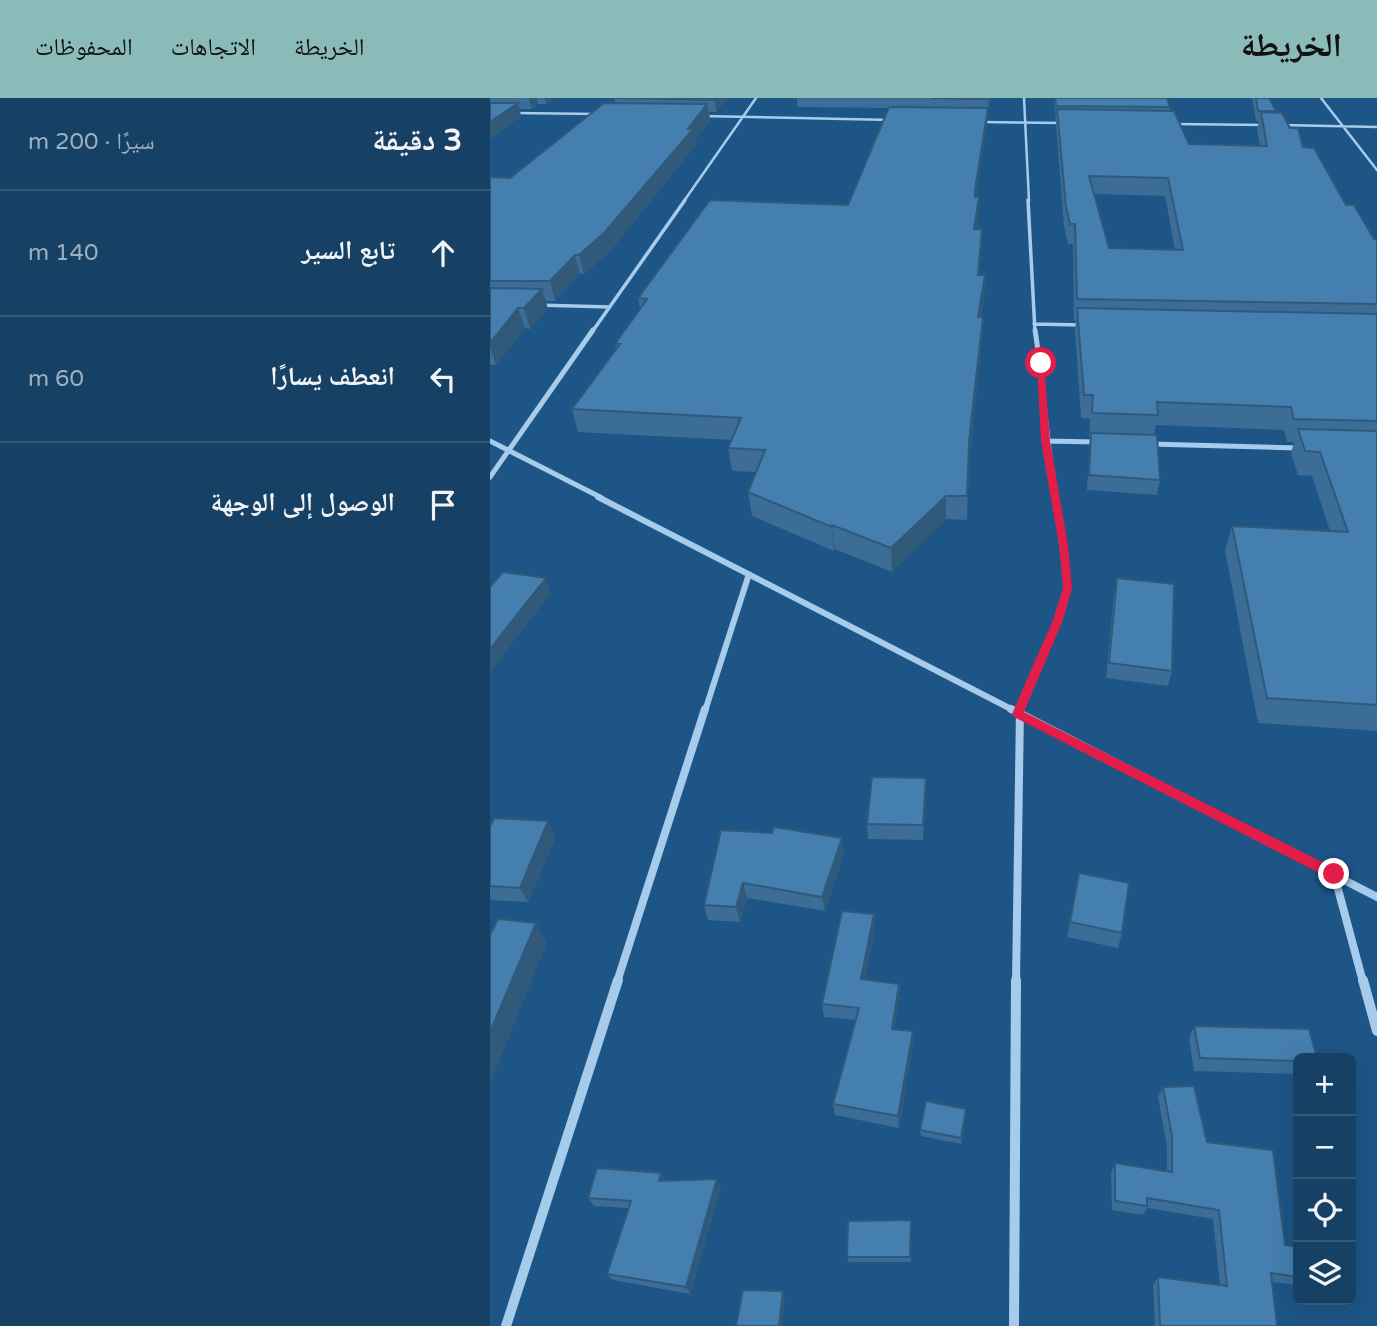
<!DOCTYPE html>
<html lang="ar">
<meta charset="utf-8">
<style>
body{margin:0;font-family:"Varela Round","Noto Naskh Arabic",sans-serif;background:#1f476a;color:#f1f3f6;direction:rtl}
.controls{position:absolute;right:21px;bottom:21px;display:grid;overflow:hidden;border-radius:10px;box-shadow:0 7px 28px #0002}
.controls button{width:63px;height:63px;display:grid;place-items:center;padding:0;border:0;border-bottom:2px solid #355978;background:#164064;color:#f1f3f6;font:35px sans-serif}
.stop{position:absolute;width:21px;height:21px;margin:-16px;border:5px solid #e11d48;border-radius:50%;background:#fff}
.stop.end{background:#e11d48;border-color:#fff;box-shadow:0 2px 7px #0008}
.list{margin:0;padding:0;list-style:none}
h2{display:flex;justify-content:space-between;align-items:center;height:91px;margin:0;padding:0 28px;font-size:30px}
h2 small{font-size:23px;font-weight:400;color:#9eafbf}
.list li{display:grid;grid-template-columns:46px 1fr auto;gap:21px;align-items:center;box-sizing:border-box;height:126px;padding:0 28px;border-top:2px solid #355978}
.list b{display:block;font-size:26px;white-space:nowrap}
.list em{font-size:23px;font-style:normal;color:#9eafbf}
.icon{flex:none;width:38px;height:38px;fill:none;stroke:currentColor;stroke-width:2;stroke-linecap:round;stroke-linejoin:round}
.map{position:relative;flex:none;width:887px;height:1228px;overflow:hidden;direction:ltr}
header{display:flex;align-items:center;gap:42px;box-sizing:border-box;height:98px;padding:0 35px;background:#8bbbb9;color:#111}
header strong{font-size:33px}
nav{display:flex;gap:38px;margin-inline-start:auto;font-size:24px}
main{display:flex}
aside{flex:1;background:#164064}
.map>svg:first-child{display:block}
</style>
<header>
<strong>الخريطة</strong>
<nav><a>الخريطة</a><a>الاتجاهات</a><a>المحفوظات</a></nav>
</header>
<main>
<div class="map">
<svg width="887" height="1228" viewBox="0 0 887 1228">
<rect width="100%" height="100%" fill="#1d5586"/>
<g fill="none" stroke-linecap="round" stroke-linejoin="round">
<path stroke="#a6cbeb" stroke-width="2.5" d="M534 0 539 103
M831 0 887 72
M22 15 108 16
M211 18 402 22
M491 24 573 25
M683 26 776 27
M792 27 887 29
M194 103 266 0"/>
<path stroke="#a6cbeb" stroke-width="3.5" d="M538 102 545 234
M47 207 120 209
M544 226 592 227
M102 234 195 102"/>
<path stroke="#a6cbeb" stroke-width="5" d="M545 232C554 288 556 344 566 400
M0 343 112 400
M556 343 606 344
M660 346 809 350
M0 379 103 232"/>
<path stroke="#a6cbeb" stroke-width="6" d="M108 399 525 613
M215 613 259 476
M529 613 568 522 578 490 566 399"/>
<path stroke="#a6cbeb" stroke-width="8" d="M521 611 887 799
M844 776 873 884
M127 884 215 611
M526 884 530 611"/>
<path stroke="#a6cbeb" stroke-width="10" d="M873 882 887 933
M16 1228 128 882
M524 1228 526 882"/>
</g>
<path fill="#3b6d96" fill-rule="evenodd" d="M0 0H65L56 6H48L42 11H29L31 18 0 41Z
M124 0H238L226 14H219L220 22 205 42 206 47 120 153 94 176H90L65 203H55L58 211 40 231 35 230 6 267H0V79L20 80 125 5Z
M307 0H499L498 18 486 99 489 118 487 131H492L489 177H495L494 197 491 219H493L492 241 479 366 477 422 456 421 402 474 345 451 344 453 262 418 258 394 266 374 242 373 238 350 242 342 88 334 82 311 126 251 125 246 150 210 148 200 358 107 399 10 307 9Z
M564 0H677L680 9V13L699 46 770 48 767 31 769 23H766L762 0H779L786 15 800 30 813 49 856 107 884 141H887V633L768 625 735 452 742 428 840 433 822 378 808 377 801 355 804 344H797L794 332 666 327 664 337 670 382 667 397 597 392 600 339H599L600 321 591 320 585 231 586 222H584L583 146H578L574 128ZM604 96 675 98 685 152 619 150Z
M627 480 682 573 678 588 616 580 624 495Z
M436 696 433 742 378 741 377 726Z
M0 729 66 738 38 804 0 802Z
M282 735 354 755 335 813 257 800 250 824 218 822 214 807Z
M589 775 632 835 628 850 577 839Z
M384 816 385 829 375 882 409 886 410 898 404 931 423 933V946L409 1030 345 1017 343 1006 365 922 334 919 332 906Z
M704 928 808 960V976L704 973 699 941Z
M673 989 717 1044 795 1147 808 1149V1187L782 1184 787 1228H665L663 1187 668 1179 730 1187 723 1121 657 1110 653 1117 622 1112 621 1075 625 1065 677 1073V1048L668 999Z
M476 1017 471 1046 431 1038 430 1032Z
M175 1083 231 1089 200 1196 123 1182 117 1176 139 1110 104 1108 98 1100Z
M421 1122V1164H359L357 1159Z"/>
<path fill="#30597a" d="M39 0H47L48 6 42 11Z
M54 0H65L56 6Z
M226 0H238L226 14 225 2Z
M28 5 31 18 0 41V24Z
M217 6 220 22 205 42 206 47 120 153 94 176 89 157 198 31Z
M498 10 497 26 484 110 485 92Z
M489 99V118L484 150V131Z
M492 131V150L487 197 488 177Z
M85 157 90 176 65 203 60 183Z
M495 177 494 197 488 240V219Z
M52 191 58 211 40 231 34 210Z
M28 210 35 230 6 267 0 248V245Z
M493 219 492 241 479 366 477 422 479 343Z
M456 398V421L402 474 401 450Z
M342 427 345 451 344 453 342 429Z
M56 480 61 495 0 575V551Z
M436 680V696L433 742V727Z
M58 723 66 738 38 804 30 790Z
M352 740 354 755 335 813 332 799Z
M253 785 257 800 250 824 246 809Z
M384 816 385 829 373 894 371 881Z
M46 825 57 845 0 986V934Z
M409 886 410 898 402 944V931Z
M423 933V946L409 1030 408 1018Z
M171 1075 176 1083H169Z
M227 1081 231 1089 200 1196 196 1189Z
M293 1193 295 1198 292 1228H289Z"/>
<path fill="#457faf" stroke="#30597a" stroke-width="2" fill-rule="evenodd" d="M124 0H226L225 2Z
M441 0H499V1Z
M565 0H677L680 9 566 8Z
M766 0H779L786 13H768Z
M0 5H28L0 24Z
M114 5 217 6 198 31H203L115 134 89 157H85L60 183H0V79L20 80Z
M399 9 498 10 485 92V99H489L484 131H492L488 177H495L488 219H493L479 343 477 398H456L401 450 342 427V429L258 394 275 352 238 350 251 320 82 311 130 246H125L157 201 148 200 220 102 358 107Z
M567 11 684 13 699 46 777 48 771 14 792 15 800 30H808L813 49 824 50 856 107H864L884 141H887V206L587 201 585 126H580L576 109ZM599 78 678 80 693 152 619 150Z
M0 190 52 191 34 210H28L0 245Z
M587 210 887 216V323L804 321 801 309 667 304 668 317 602 315 603 297H594Z
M808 331 887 333V607L777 600 742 428 858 434 830 354 815 353Z
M601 335 667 337 670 382 599 377Z
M13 474 56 480 0 551V489Z
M627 480 684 486 682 573 619 565Z
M382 679 436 680 433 727 377 726Z
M4 720 58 723 30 790 0 788V729Z
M284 729 352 740 332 799 253 785 246 809 214 807 231 732 282 735Z
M589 775 639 785 632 835 580 824Z
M352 813 384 816 371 881 409 886 402 931 423 933 408 1018 343 1006 369 910 332 906Z
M8 821 46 825 0 934V837Z
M704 928 819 931 827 960H808V963L710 960Z
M704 988 717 1044 783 1052 795 1147 808 1149V1179L781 1175 787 1228H670L668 1179 737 1188 729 1112 657 1100V1108L625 1103V1065L682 1074V1038L673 989Z
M436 1003 476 1011 471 1040 430 1032Z
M107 1070 171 1075 169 1083 227 1081 196 1189 117 1176 141 1103 98 1100Z
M421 1122 420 1159H357L358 1123Z
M253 1192 293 1193 289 1228H246Z"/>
<path fill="#e11d48" d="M551 262 554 265 560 343 578 447 582 490 573 522 534 614 848 772V780H839L524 619 522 616 563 522 573 490 569 447 551 343 547 265Z"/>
</svg>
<div class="controls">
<button>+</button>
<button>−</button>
<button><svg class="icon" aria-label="locate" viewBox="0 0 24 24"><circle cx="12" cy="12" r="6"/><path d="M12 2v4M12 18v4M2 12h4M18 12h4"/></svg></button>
<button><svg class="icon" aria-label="layers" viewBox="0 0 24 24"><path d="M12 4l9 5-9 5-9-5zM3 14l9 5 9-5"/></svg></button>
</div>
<div class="stop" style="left:551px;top:265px"></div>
<div class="stop end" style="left:844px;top:776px"></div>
</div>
<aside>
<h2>3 دقيقة<small>سيرًا · 200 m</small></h2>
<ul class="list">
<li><svg class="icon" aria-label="ahead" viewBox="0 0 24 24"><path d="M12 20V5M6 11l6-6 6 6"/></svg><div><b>تابع السير</b></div><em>140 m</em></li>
<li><svg class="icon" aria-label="left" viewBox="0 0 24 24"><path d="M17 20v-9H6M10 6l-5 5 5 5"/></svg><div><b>انعطف يسارًا</b></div><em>60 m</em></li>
<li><svg class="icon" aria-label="arrive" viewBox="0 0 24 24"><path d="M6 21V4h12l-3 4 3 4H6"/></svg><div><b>الوصول إلى الوجهة</b></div></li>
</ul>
</aside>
</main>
